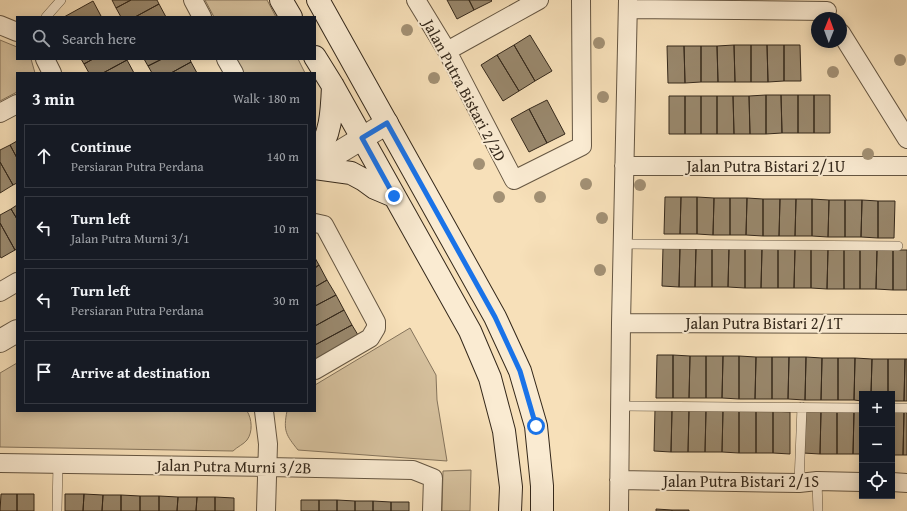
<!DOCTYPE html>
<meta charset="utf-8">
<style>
body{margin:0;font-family:"Gentium Book Plus",serif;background:#20242c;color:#f1f3f6}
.controls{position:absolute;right:12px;bottom:12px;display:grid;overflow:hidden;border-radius:0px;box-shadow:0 2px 10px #0003}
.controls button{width:36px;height:36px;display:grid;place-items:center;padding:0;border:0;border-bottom:1px solid #363941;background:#171b24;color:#f1f3f6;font:20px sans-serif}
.compass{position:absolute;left:811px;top:12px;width:36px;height:36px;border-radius:50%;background:#171b24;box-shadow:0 2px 10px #0003;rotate:1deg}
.stop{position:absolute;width:12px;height:12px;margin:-9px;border:3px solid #1a73e8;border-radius:50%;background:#fff}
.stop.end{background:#1a73e8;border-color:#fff;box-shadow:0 1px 4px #0008}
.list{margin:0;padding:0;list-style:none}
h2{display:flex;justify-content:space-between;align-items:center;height:52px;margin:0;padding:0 16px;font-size:17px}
h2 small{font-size:13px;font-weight:400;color:#9ea1a6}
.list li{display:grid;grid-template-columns:26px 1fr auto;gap:12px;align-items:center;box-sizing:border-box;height:64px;margin:0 8px 8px;padding:0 8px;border:1px solid #363941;border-radius:0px}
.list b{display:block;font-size:15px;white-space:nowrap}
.list p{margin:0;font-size:13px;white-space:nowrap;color:#9ea1a6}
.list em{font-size:13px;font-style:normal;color:#9ea1a6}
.icon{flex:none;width:22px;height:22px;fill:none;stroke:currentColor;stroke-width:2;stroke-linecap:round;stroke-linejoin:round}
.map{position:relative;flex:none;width:907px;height:511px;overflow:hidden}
.search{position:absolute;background:#171b24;box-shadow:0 2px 10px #0003;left:16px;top:16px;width:300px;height:44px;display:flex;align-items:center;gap:10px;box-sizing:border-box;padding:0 14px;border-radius:0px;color:#9ea1a6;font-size:15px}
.panel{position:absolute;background:#171b24;box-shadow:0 2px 10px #0003;left:16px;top:72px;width:300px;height:340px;border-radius:0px}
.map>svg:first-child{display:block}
</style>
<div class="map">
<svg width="907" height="511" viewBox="0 0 907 511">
<rect width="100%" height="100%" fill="#f7e0b9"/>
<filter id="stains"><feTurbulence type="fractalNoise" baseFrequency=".005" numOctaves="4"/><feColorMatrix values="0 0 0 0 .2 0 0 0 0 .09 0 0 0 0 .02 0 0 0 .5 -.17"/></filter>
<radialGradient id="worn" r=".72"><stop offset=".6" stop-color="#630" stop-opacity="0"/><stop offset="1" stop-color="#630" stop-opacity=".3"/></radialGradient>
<path fill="#d6c19e" stroke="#85745c" d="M205 0H267L276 17H214Z
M0 40 17 47V59H31L35 73H17V92L0 101Z
M236 59H298L305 73H244Z
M410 328 436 375 437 400 447 461 298 450C286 435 283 431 287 411H315V385Z
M17 363V411H247C252 419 253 432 247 440 244 444 237 447 233 451L0 447V373Z
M471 470 470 511H442L443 471Z"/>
<path fill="#99886d" stroke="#34281b" d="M112 0H131L116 8Z
M131 0H157L159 4 135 17H121L116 8Z
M447 0H469L474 10 457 19Z
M469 0H491L492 1 474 10Z
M93 1 101 16 99 17H64Z
M159 4 166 17H135Z
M530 35 552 71 535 81 514 45Z
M514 45 535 81 519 91 497 55Z
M734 45 735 82H718L717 46Z
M734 45H751V82H735Z
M751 45H767L768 82H751Z
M767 45H784V81L768 82Z
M784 45H800L801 81H784Z
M667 46H684L685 83H668Z
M684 46H701V82L685 83Z
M701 46H717L718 82H701Z
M497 55 519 91 503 101 481 65Z
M81 59H93L84 64Z
M93 59H126L127 60 103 73H89L84 64Z
M144 59H162L148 66Z
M162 59H190L191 62 171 73H152L148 66Z
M127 60 134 73H103Z
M191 62 197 73H171Z
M766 95H781L782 133 766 134Z
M766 95V134H750L749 96Z
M781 95H798V133H782Z
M798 95H814V133H798Z
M814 95H830V133H814Z
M669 96H685V134H669Z
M685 96H701V134H685Z
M701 96H717V134H701Z
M717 96H733L734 134H717Z
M733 96H749L750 134H734Z
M547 100 565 134 547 143 529 109Z
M529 109 547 143 529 152 511 119Z
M17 141V158L10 145Z
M10 145 17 158V183L13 185 0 162V150Z
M0 162 13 185 0 193Z
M665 197H681L680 234H664Z
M681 197H697V234H680Z
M697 197 714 198 713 235 697 234Z
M714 198H730V235H713Z
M730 198H747L746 235H730Z
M747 198 763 199V236L746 235Z
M763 199H780L779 236H763Z
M780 199H796L795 236H779Z
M796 199H812V236H795Z
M812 199 829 200 828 237 812 236Z
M829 200H845V237H828Z
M845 200H862L861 237H845Z
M862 200 878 201V238L861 237Z
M878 201H895L894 238H878Z
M17 205V219L11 209Z
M11 209 17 219V249L15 250 0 223V215Z
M0 223 15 250 1 258 0 256Z
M663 247H680L679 287 662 286Z
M680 247H696L695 287H679Z
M696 247H712V287H695Z
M712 247 729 248 728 287H712Z
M729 248H745V288L728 287Z
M745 248H762L761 288H745Z
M762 248H778V288H761Z
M778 248H795L794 288H778Z
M795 248 811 249V288H794Z
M811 249H828L827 289 811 288Z
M828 249H844V289H827Z
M844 249H860V289H844Z
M860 249 877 250 876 289H860Z
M877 250H893V290L876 289Z
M893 250H907V290H893Z
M315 258 319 265 315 268Z
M319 265 327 280 315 287V268Z
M327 280 336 295 315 306V287Z
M336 295 344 310 315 326V306Z
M344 310 352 325 315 345V326Z
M352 325 361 340 315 365V345Z
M657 355H673V398H656Z
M673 355 690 356 689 398H673Z
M690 356H706V398H689Z
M706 356H723L722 398H706Z
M723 356H739V399L722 398Z
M739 356 756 357 755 399H739Z
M756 357H772V399H755Z
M772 357H789L788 399H772Z
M789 357H806L805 400 788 399Z
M806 357 822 358 821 400H805Z
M822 358H838V400H821Z
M838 358H855L854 400H838Z
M855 358 872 359 871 394H862V401L854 400Z
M872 359H888V394H871Z
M888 359H905L904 401H892V394H888Z
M905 359H907V401H904Z
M655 409 672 410 671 452 654 451Z
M672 410H689L688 452H671Z
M689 410H706L705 452H688Z
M706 410H723L722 452H705Z
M723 410 739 411V453L722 452Z
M739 411H756V453H739Z
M756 411H773V453H756Z
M773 411 790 412V454L773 453Z
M804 411H821L820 454 803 453Z
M821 411H837V454H820Z
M837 411 854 412 853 454H837Z
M854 412H862V454H853Z
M892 412H904L903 455H892Z
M904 412 907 413V455H903Z
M1 494H17V511H0Z
M17 494H34V511H17Z
M65 494H84L83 511H65Z
M84 494 103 495 102 511H83Z
M103 495H121V511H102Z
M121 495 140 496V511H121Z
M140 496H159V511H140Z
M159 496 178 497 177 511H159Z
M178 497H197L196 511H177Z
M197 497H215V511H196Z
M215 497 234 498V511H215Z
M301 500H319V511H301Z
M319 500H337V511H319Z
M337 500 355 501V511H337Z
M355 501H373V511H355Z
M373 501 391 502V511H373Z
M391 502H409V511H391Z
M656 509 672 510V511H656Z
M672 510H689V511H672Z"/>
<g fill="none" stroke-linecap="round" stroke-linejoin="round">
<defs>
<path id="service" d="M46 17 61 0
M622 244 898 246
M620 406 862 408
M892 408H907
M817 481 818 511
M799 483 802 407
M57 511 58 463"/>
<path id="minor" d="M193 0 202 17
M416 0 447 51 514 180 582 146 581 0
M628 9 827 11
M0 25 17 32
M841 33 907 139
M447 51 539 0
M45 59 52 73
M226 59 234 73
M0 113 17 104
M624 166H907
M315 223 324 225 376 322V328L370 338 315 370
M0 292 17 282
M621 323 907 324
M264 411 268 444 266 511
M0 463 268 467 413 470 433 478 432 511
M619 480 799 483 817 481 862 482
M892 482 907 483
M619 511 621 323 628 0"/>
<path id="tertiary" d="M315 167 387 123
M0 341 17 331"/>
<path id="secondary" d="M281 0 291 17
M318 0 495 317 520 371 536 426 542 486V511
M315 57 333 86 470 331 490 378 504 431 511 487 510 511
M315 157C331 137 332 111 333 86
M315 168 351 173 364 180 375 188 394 196"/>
</defs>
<use href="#service" stroke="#655642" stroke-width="10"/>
<use href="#minor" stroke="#655642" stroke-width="20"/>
<use href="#tertiary" stroke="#655642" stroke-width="24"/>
<use href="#secondary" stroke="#34281b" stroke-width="24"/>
<use href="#service" stroke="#faebd2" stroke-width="9"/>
<use href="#minor" stroke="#faebd2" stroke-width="18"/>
<use href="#tertiary" stroke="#faebd2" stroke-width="22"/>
<use href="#secondary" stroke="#faebd2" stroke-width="22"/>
</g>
<g fill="#a29074">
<circle cx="407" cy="30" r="6"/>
<circle cx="599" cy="43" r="6"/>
<circle cx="900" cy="60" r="6"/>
<circle cx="833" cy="72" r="6"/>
<circle cx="434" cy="78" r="6"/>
<circle cx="603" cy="97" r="6"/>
<circle cx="868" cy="154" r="6"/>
<circle cx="479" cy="164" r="6"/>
<circle cx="586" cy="184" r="6"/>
<circle cx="640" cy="185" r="6"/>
<circle cx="499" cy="197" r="6"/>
<circle cx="540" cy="197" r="6"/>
<circle cx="602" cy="218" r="6"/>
<circle cx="600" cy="270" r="6"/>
</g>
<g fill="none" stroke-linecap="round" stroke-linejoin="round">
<path stroke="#1a73e8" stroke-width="5" d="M394 196 362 138 387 123 495 317 520 371 536 426"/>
</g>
<g text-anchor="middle" stroke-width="4" stroke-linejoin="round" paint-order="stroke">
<g font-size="16" fill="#34281b" stroke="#faebd2">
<text transform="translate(465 90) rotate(62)" y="6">Jalan Putra Bistari 2/2D</text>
<text x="766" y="172">Jalan Putra Bistari 2/1U</text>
<text x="764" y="329">Jalan Putra Bistari 2/1T</text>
<text transform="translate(234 466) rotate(1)" y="6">Jalan Putra Murni 3/2B</text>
<text x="741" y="487">Jalan Putra Bistari 2/1S</text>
</g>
</g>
<rect width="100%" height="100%" filter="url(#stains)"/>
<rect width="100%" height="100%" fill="url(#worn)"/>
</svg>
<div class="controls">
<button>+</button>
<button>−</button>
<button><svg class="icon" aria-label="locate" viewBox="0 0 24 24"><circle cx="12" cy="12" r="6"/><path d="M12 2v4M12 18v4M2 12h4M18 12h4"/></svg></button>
</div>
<svg class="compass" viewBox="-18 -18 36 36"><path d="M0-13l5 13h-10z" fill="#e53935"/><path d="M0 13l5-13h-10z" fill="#9ea1a6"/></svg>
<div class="stop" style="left:536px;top:426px"></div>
<div class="stop end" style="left:394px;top:196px"></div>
<div class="search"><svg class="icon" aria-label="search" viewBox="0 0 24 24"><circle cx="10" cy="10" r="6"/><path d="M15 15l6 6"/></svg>Search here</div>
<section class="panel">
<h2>3 min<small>Walk · 180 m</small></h2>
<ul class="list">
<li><svg class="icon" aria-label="ahead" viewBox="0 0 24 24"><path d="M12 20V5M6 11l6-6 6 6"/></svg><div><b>Continue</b><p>Persiaran Putra Perdana</p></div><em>140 m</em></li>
<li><svg class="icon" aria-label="left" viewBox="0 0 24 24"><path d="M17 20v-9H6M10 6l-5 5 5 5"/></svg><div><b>Turn left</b><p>Jalan Putra Murni 3/1</p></div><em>10 m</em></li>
<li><svg class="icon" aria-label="left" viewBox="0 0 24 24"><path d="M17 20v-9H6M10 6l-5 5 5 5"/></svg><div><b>Turn left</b><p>Persiaran Putra Perdana</p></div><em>30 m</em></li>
<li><svg class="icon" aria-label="arrive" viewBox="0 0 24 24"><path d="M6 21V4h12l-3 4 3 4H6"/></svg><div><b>Arrive at destination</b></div></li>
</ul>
</section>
</div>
